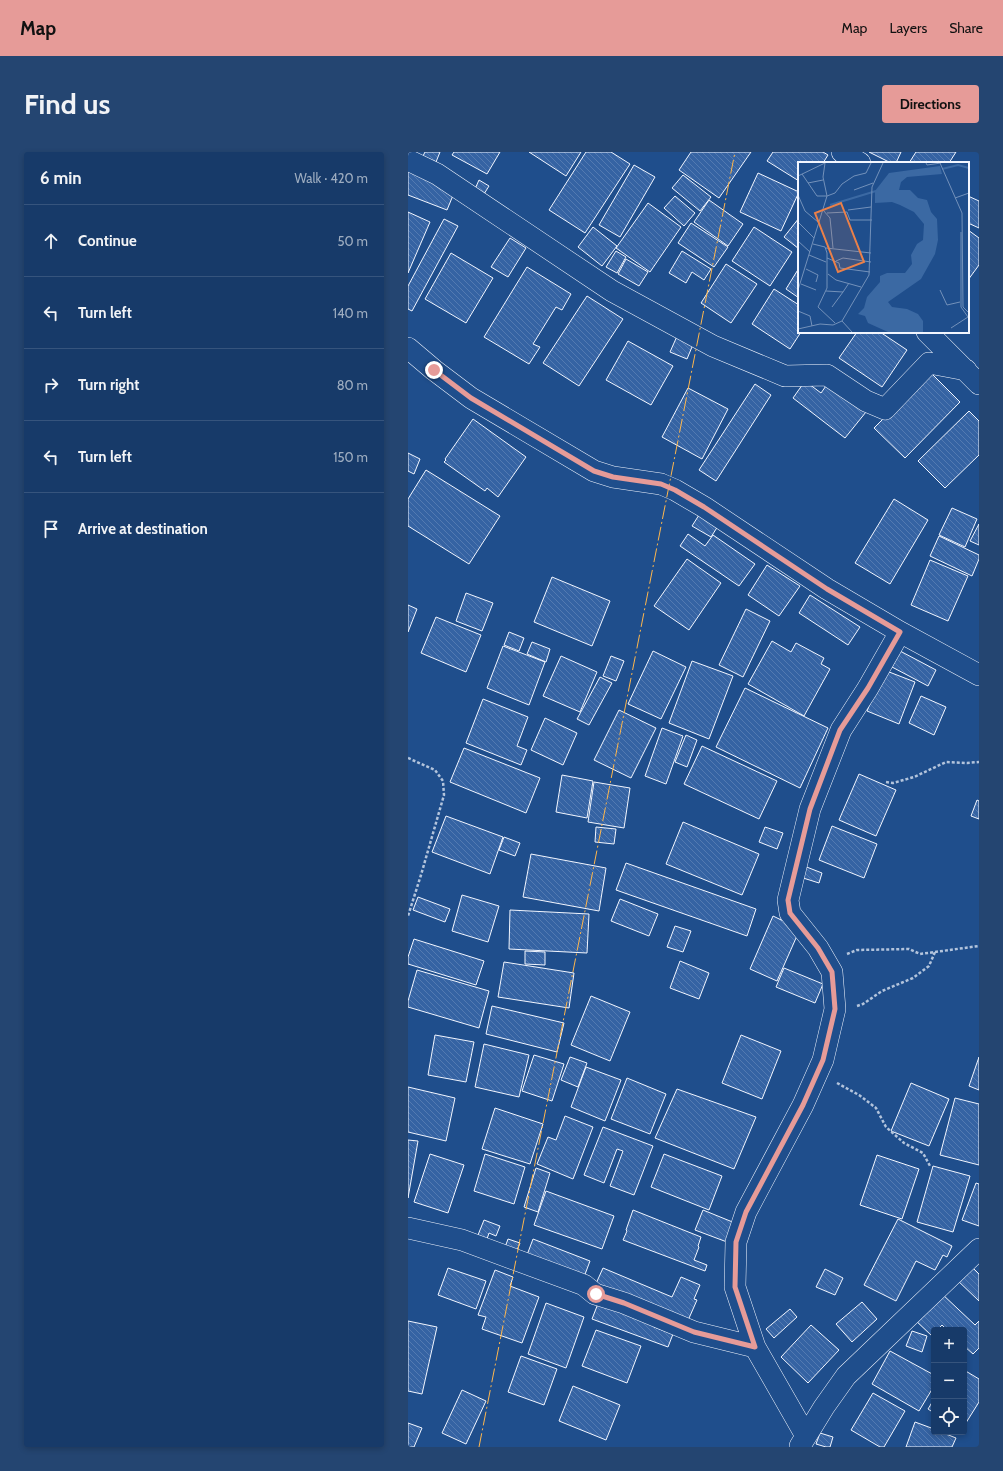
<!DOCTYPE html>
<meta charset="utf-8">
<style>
body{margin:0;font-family:Cabin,sans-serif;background:#244571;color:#f1f3f6}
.controls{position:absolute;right:12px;bottom:12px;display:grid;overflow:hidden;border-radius:4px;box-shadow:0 2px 6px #0003}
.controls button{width:36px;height:36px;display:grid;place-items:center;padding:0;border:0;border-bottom:1px solid #36547d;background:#173a69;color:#f1f3f6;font:20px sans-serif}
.stop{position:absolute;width:12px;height:12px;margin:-9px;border:3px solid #e69b98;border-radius:50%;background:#fff}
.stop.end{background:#e69b98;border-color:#fff;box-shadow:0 1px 4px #0008}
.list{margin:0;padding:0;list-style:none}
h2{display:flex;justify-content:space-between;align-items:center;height:52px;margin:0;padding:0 16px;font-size:17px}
h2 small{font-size:13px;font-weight:400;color:#9eadc0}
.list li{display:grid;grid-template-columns:26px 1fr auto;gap:12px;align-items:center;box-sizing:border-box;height:72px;padding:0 16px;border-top:1px solid #36547d}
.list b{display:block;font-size:15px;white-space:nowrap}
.list em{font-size:13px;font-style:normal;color:#9eadc0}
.icon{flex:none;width:22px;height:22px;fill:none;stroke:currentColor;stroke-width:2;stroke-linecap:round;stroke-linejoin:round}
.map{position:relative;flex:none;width:571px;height:1295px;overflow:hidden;border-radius:4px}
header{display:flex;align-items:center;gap:24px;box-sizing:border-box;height:56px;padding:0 20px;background:#e69b98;color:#111}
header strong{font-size:19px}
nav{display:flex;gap:22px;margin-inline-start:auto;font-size:14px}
.intro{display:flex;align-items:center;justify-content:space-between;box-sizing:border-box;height:96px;padding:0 24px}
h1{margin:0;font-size:28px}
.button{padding:10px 18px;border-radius:4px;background:#e69b98;color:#111;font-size:14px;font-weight:700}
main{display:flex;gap:24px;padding:0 24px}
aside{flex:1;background:#173a69;border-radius:4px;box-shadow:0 2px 6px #0003}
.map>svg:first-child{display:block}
</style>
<header>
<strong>Map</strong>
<nav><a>Map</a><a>Layers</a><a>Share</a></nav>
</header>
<div class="intro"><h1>Find us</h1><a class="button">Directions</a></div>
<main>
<aside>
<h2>6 min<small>Walk · 420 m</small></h2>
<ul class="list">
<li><svg class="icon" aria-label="ahead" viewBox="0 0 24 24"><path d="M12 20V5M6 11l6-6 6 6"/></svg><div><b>Continue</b></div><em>50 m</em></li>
<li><svg class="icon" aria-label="left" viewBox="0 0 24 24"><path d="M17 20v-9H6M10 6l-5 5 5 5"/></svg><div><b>Turn left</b></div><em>140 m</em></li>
<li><svg class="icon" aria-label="right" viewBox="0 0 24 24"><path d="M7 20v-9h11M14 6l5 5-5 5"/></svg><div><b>Turn right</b></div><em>80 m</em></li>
<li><svg class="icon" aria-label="left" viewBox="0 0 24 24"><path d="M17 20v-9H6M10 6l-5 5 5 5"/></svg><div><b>Turn left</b></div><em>150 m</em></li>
<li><svg class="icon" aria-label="arrive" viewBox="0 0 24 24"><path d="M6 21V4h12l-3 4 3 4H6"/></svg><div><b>Arrive at destination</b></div></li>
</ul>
</aside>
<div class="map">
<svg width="571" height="1295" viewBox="0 0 571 1295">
<defs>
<pattern id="building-back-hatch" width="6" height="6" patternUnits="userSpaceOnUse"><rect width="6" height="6" fill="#3563a3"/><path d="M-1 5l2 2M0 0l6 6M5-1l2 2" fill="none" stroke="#537ab1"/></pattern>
</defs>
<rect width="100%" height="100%" fill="#1f4e8c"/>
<path fill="url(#building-back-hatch)" stroke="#f2f6ff" d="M17 0H32L28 10 15 4Z
M46 0H92L79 22 44 3Z
M121 0H173L158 24Z
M178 0H203L222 12 177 81 141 58Z
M283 0H343L311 46 271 18Z
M365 0H415L420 3 415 11H391V29L359 9Z
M461 0H493L488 11H483Z
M508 0H548L541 11H501Z
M226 13 247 25 212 85 191 73Z
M0 17 48 36 39 58 0 43Z
M350 21 391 40 373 79 332 60Z
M275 23 303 45 292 59 264 36Z
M71 28 81 34 76 42 67 37Z
M267 44 287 61 276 74 256 56Z
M560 44 571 49V76L560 71Z
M301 48 335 72 320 94 286 70Z
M240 51 273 75 242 120 208 96Z
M0 60 22 70 0 121Z
M391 66V97L376 85Z
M36 67 50 74 4 159 0 157V134Z
M283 71 320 95 306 115 270 91Z
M185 75 209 94 194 114 170 95Z
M346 75 384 100 362 134 324 109Z
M560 78 571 86V113L560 128Z
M102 86 118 96 100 125 83 115Z
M208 99 218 105 209 121 198 115Z
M274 99 303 117 296 128 284 120 278 131 261 121Z
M43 101 85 126 58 171 17 147Z
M218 107 240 120 231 134 210 122Z
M318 112 349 132 323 171 293 151Z
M119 115 163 142 154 158 148 155 125 192 132 195 121 212 76 185Z
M391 116V146L378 137Z
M366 137 391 153V180H393L382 197 344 172Z
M179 144 215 167 171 234 135 211Z
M449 180H472L499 198 474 235 431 206Z
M270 182 286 190 279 207 262 200Z
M220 189 265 214 243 253 198 228Z
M522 220 552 250 497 306 466 276Z
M397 229 413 241 420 231 458 260 437 286 385 246Z
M347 232 363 243 308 329 291 318Z
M280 236 320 257 294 307 254 285Z
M561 259 571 269V303L537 336 510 309Z
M65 267 118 305 90 345 79 336 77 339 36 310 38 308 37 307Z
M0 301 12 307 6 322 0 319Z
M18 318 92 364 61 412 0 374V347Z
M486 347 520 368 482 432 447 411Z
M544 356 569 367 557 395 531 383Z
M291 363 310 374 303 385 284 374Z
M571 372V393L562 389Z
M280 382 297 394 305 383 347 412 331 434 272 394Z
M531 384 571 403V407L564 424 522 404Z
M279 407 313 431 281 478 246 454Z
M522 408 560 424 540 469 503 453Z
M359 413 392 434 371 464 340 443Z
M144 425 202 449 184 494 126 470Z
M58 441 85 451 74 479 48 469Z
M402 443 452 475 440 493 391 461Z
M0 453 9 457 0 480Z
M338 457 362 469 335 525 311 513Z
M28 465 73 483 58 520 13 501Z
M101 480 116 486 111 499 96 493Z
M364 489 383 500 388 491 416 506 413 512 422 517 396 564 340 532Z
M124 490 142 497 138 510 119 502Z
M95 494 137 510 121 553 79 536Z
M245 499 278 515 253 567 220 552Z
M492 499 528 518 520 534 484 515Z
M153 504 189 520 172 560 135 544Z
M203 504 216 509 208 529 195 524Z
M284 509 325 524 301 587 261 571Z
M476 518 507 530 491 572 459 559Z
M192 525 204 531 181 573 169 567Z
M337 536 420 576 392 636 308 595Z
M513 544 538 555 526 583 501 571Z
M75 547 120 565 109 594 119 598 113 613 58 591Z
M211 558 248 576 223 626 186 608Z
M137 566 169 581 155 613 123 598Z
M254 576 275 584 258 632 237 624Z
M278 583 289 588 279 615 267 610Z
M294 594 369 629 351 667 276 632Z
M56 596 132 626 118 661 42 630Z
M451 622 488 638 468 684 431 668Z
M154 623 185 629 179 666 148 660Z
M186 630 222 636 216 676 180 670Z
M569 648 571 649V667L563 664Z
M38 664 95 685 82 722 24 700Z
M275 670 351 702 334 743 258 712Z
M424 674 469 692 456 726 411 708Z
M188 675 208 677 206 692 187 690Z
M357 675 375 681 369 697 351 690Z
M96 685 112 691 107 704 91 698Z
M123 702 198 716 191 759 115 745Z
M218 711 348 757 339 784 208 738Z
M396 714 414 721 411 731 392 725Z
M54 743 91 754 80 790 44 779Z
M10 745 42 757 37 770 5 758Z
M212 747 250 762 241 784 203 769Z
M102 758 181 762 179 801 101 797Z
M365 764 392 777 369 829 342 817Z
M267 774 283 779 275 800 259 795Z
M6 787 76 809 68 833 0 812V805Z
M117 799 137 800V813L117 812Z
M272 809 301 821 291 847 262 836Z
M96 810 166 821 161 856 90 845Z
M376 816 415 832 407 851 368 835Z
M9 818 81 839 71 876 0 855V849Z
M183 844 222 860 202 909 163 893Z
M84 854 156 871 149 900 78 882Z
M27 883 66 890 58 930 20 923Z
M333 883 373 899 354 947 314 931Z
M76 892 121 903 111 945 67 935Z
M126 903 156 912 144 949 114 939Z
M162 905 179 911 170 935 153 928Z
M571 905V938L561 934Z
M178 915 213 928 197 969 163 955Z
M219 926 258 942 242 982 203 967Z
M503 931 541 947 521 994 483 979Z
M0 935 47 946 38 989 0 980Z
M269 937 348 965 326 1017 247 986Z
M547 946 571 952V1013L532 1003Z
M87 956 135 972 122 1012 74 997Z
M157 964 185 975 165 1027 129 1012 140 985 148 988Z
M195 975 245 994 226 1043 202 1034 215 999 209 997 196 1031 176 1023Z
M0 988 10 989 0 1046Z
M22 1002 56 1013 40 1061 6 1050Z
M77 1002 117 1015 106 1052 66 1039Z
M256 1002 314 1024 301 1058 243 1035Z
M469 1003 511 1017 494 1067 452 1053Z
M525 1014 562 1024 545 1080 509 1070Z
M128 1016 142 1021 130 1060 116 1055Z
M568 1031 571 1032V1074L554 1068Z
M138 1039 206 1064 194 1097 126 1073Z
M225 1058 293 1085 290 1094 291 1095 286 1108 299 1113 297 1119 215 1088 219 1079 218 1078Z
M295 1058 327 1071 319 1090 287 1078Z
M490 1067 544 1094 539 1105 535 1103 527 1118 508 1109 488 1149 456 1133Z
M76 1068 92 1074 88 1084 81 1081 79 1087 70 1083Z
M100 1087 112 1091 107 1103 96 1098Z
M125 1087 182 1109 176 1125 119 1103Z
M561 1112 571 1122V1149L547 1126Z
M40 1116 78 1129 68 1157 30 1143Z
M195 1116 264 1145 273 1125 292 1133 286 1147 289 1148 278 1173 186 1136Z
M417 1117 435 1126 427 1143 408 1135Z
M87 1118 105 1125 102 1134 131 1145 114 1191 74 1177 78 1165 70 1163Z
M533 1141 567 1173 571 1169V1196L565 1202 556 1194V1178H539L534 1173 529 1178H526V1181L524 1184 506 1167Z
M191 1149 248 1170 246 1175 265 1182 260 1195 184 1167Z
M454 1150 469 1167 444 1190 428 1172Z
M138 1151 176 1165 158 1216 120 1202Z
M382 1157 389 1165 366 1186 358 1177Z
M0 1169 29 1175 14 1242 0 1239Z
M403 1173 431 1198 400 1231 373 1205Z
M188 1178 233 1194 219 1231 174 1214Z
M504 1179 519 1184 514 1200 498 1194Z
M482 1199 526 1223V1234L511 1259 464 1232Z
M113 1204 149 1217 136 1253 100 1240Z
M556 1218 571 1227V1250L556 1274Z
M165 1234 212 1253 198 1288 151 1269Z
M54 1238 78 1249 58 1292 34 1281Z
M465 1241 497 1259 476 1295H472L443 1278Z
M526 1247V1261L520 1257Z
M507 1270 526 1277V1280H533L548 1286 544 1295H498Z
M0 1271 14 1276 6 1295H0Z
M412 1281 425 1285 422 1295H418L408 1292Z"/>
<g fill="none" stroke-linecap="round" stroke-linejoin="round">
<defs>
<path id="street" d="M434 0 452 11
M0 8 29 22 204 139 305 194 377 224 419 223 458 249 477 257 521 211 558 218
M519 180 571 232
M0 196 26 218 63 246 186 319 205 325 253 332 267 338 296 355 419 437 492 480 571 523
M0 1076 54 1088 176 1133 187 1142 216 1151 286 1180 347 1195
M398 1284 347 1195 327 1135 328 1090 338 1060 395 953 415 908 427 857 424 820 410 796 382 761 380 748 402 657 433 578 460 536 492 480
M392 1294 416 1255 438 1224 571 1097"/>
</defs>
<use href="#street" stroke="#f2f6ff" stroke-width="22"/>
<path stroke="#b3c4dc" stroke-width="2.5" stroke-dasharray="3 2" stroke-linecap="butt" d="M0 606 27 618 35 629 36 643 13 723 0 764
M478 630 485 631 506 625 538 610 559 611 571 610
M439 802 449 798 501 797 512 802 571 794
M449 854 455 852 474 839 505 826 521 814 527 800
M429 931 451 943 468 956 478 975 496 991 515 1001 522 1014"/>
<use href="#street" stroke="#1f4e8c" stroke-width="21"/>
<path stroke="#ffb74d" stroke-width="1" stroke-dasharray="14 3 2 3" stroke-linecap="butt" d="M71 1295 327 0"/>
</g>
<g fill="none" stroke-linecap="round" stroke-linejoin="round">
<path stroke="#e69b98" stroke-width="5" d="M26 218 63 246 186 319 205 325 253 332 267 338 296 355 419 437 492 480 460 536 432 578 402 657 380 748 382 761 410 796 424 820 427 857 415 908 395 953 338 1060 328 1090 327 1135 347 1195 286 1180 216 1151 188 1142"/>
</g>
<g transform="translate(390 10)">
<rect width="171" height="171" fill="#1f4e8c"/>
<path d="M142 4 144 12 109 15 103 20 101 28H112L120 36 129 38 133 50 139 57 140 78 137 92 123 117 90 140 94 145 109 147 120 152 125 159V170H90L70 161 67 154 60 152 66 146 69 135 82 120V114L89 111H107L114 102 113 93 119 82 125 78 126 62 116 50 102 43 94 40 77 41V29L91 11Z" fill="#3b69a3"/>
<path fill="none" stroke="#3b69a3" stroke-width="2" d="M144 7 160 3 171 6M32 43 78 29"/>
<path fill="none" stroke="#7391ba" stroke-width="1" d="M128 1 129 3 143 1M142 1 164 51 165 145 171 151M4 12 19 34H29L37 31 44 22 56 14 68 11 73 1M0 14 27 1M10 21 25 18M56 28 75 21M0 33 7 49 20 60M157 36 171 31M25 48 32 56 35 86M50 48 73 45M29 51 49 50 52 58H74M0 60 16 76M0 79 12 90M15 82 27 85 29 91V126L20 145 37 161M28 86 73 91M11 93 28 100M29 96 41 101 42 106 72 110M38 99 45 96 73 100M8 107 20 113 18 120M30 112 38 118 63 125M3 122 18 128M0 128 29 34 25 15 27 1M142 128 149 143 162 140M28 129 45 130 51 121M34 145 45 130M0 149 12 154 14 164M44 159 54 170M153 166 170 155 163 145V70M0 167 22 162 35 163 44 159 71 113 74 25 85 1"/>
<path fill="#ea8049" fill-opacity="0.15" stroke="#ea8049" stroke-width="2" d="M43 41 66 100 40 110 17 51Z"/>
<rect width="171" height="171" fill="none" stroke="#f2f6ff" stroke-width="2"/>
</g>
</svg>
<div class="controls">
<button>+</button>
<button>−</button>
<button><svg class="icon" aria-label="locate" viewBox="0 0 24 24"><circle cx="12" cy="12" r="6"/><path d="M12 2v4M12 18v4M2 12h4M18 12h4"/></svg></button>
</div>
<div class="stop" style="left:188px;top:1142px"></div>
<div class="stop end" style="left:26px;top:218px"></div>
</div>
</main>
